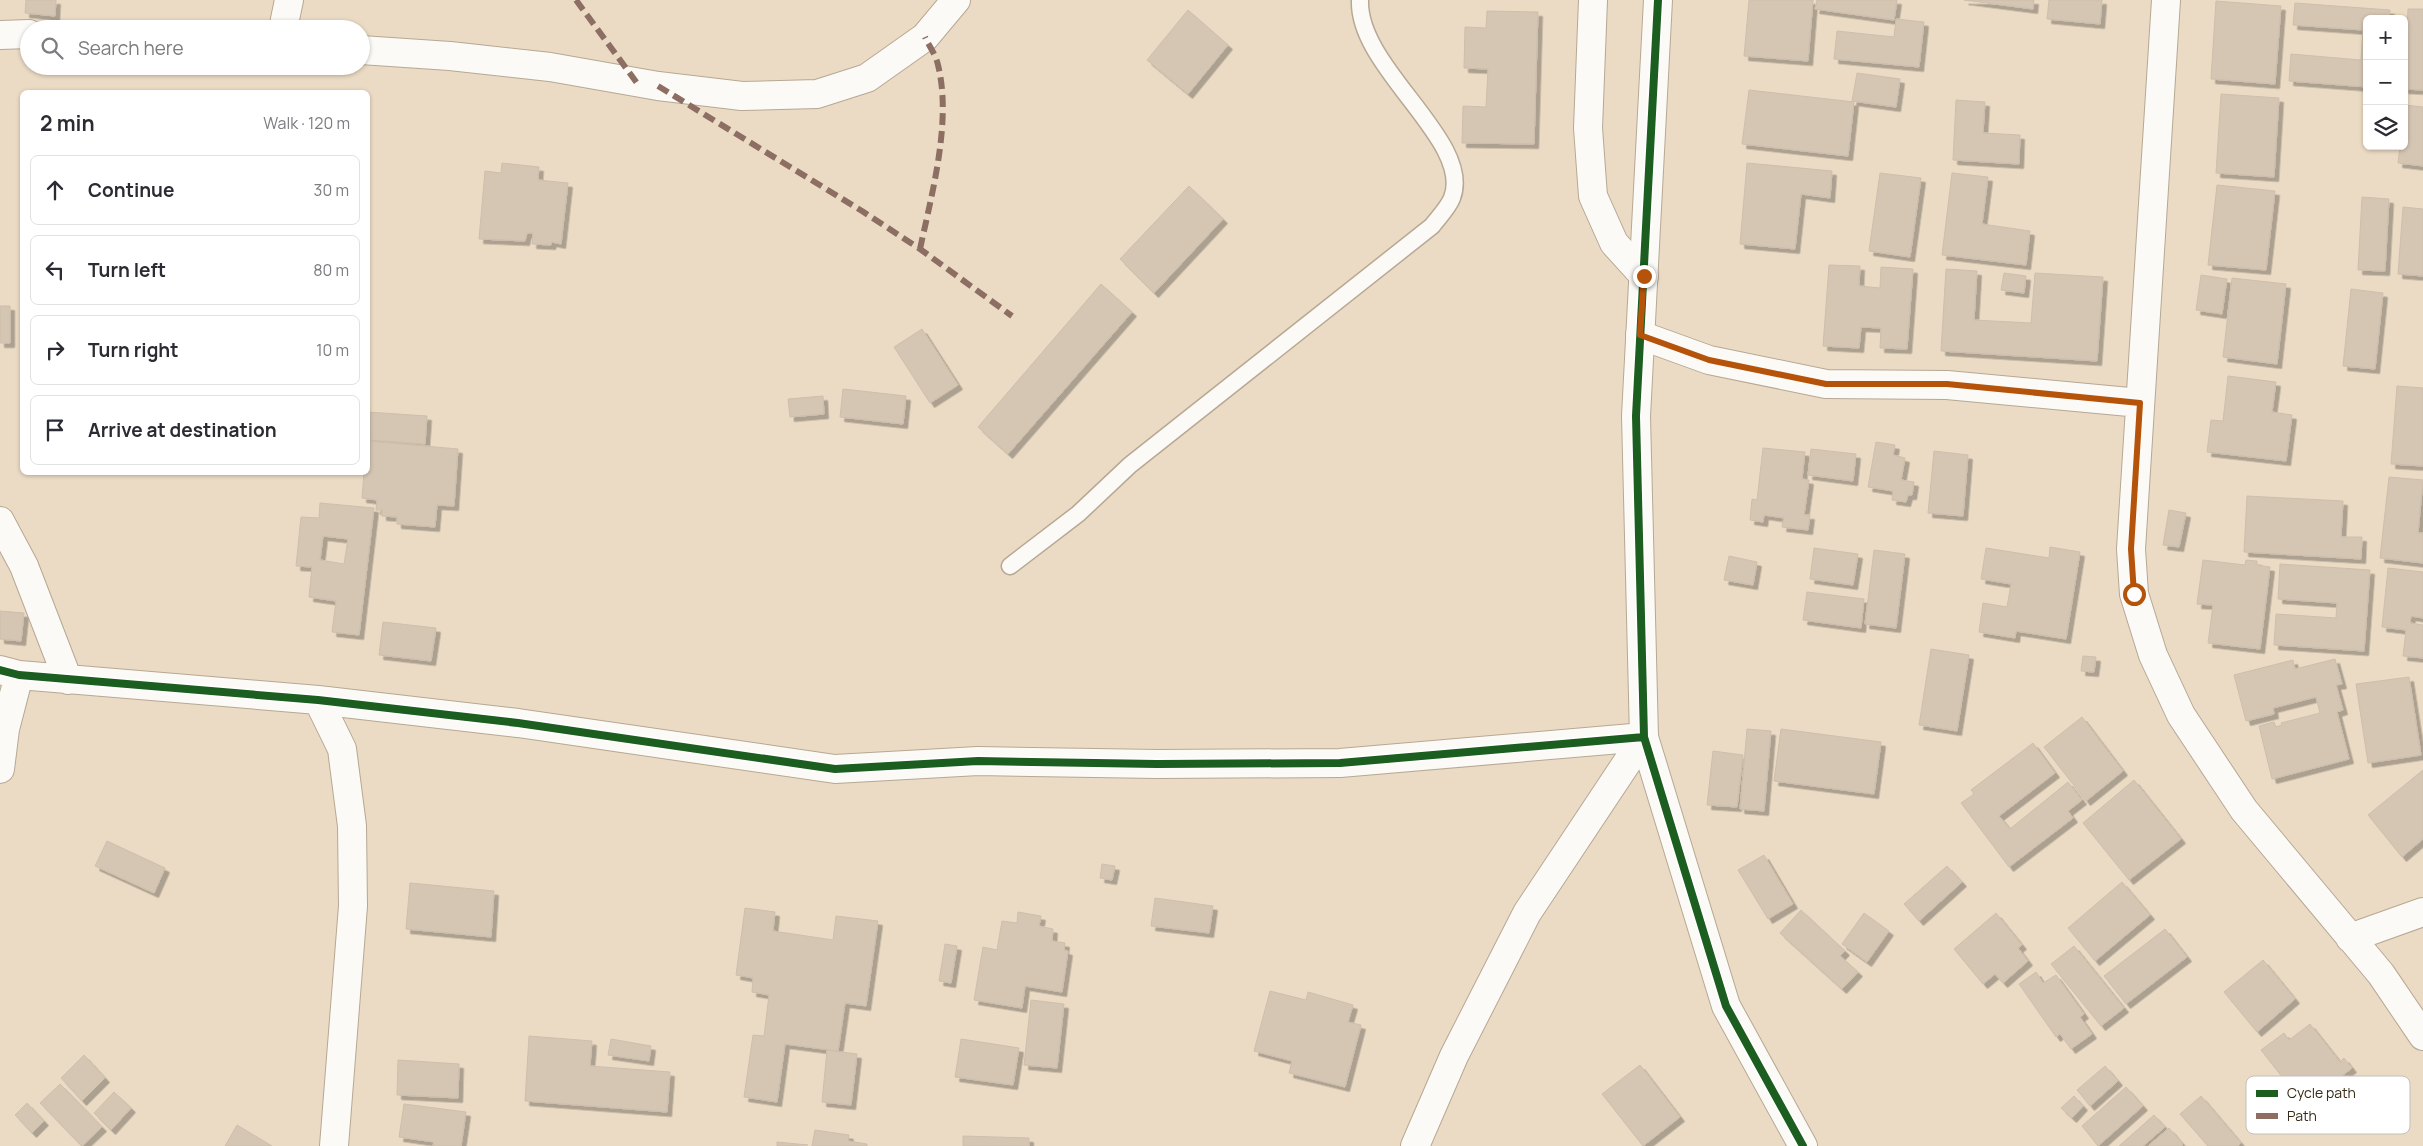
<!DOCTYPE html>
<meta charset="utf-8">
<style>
body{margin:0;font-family:Manrope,sans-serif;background:#f2f2f3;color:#2b2b33}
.controls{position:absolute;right:15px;top:15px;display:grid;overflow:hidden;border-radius:8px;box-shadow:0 1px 4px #0004}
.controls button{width:45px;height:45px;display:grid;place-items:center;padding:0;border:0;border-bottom:1px solid #e1e1e2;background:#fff;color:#2b2b33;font:25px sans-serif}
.stop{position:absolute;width:15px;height:15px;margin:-11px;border:4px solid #b45309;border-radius:50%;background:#fff}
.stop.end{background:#b45309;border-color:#fff;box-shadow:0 1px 5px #0008}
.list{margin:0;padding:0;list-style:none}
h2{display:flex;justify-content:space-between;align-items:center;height:65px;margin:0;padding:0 20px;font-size:21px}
h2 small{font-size:16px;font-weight:400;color:#7c7c81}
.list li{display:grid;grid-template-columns:32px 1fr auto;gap:15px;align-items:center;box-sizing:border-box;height:70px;margin:0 10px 10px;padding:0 10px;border:1px solid #e1e1e2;border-radius:8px}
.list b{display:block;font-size:19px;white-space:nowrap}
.list em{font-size:16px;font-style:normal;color:#7c7c81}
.icon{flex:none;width:28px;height:28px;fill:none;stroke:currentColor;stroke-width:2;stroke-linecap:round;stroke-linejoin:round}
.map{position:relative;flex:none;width:2423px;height:1146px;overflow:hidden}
.search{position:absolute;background:#fff;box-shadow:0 1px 4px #0004;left:20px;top:20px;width:350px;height:55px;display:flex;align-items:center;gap:12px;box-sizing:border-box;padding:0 18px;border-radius:28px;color:#7c7c81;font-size:19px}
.panel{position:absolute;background:#fff;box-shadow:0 1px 4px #0004;left:20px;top:90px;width:350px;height:385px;border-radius:8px}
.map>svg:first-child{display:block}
</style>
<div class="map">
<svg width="2423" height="1146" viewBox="0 0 2423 1146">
<defs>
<filter id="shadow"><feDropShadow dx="4.5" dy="4.5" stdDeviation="0" flood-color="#0004"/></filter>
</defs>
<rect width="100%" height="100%" fill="#ebdbc4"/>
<path fill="#d5c5b3" stroke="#cebeac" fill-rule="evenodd" filter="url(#shadow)" d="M26 0H56L55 16 25 13Z
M1749 0H1813L1808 61 1744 56Z
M1817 0H1897L1894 20 1815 9Z
M1964 0H2034L2033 9Z
M2049 0H2102L2100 24 2047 19Z
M2216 1 2281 6 2275 84 2211 79Z
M2295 3 2390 10 2389 19H2367V87L2289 81 2291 54 2361 60 2363 30 2293 25Z
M2408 9H2423V90L2404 89Z
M1188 10 1228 45 1188 94 1147 60Z
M1487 11 1538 12 1534 144 1462 143 1463 106 1486 107 1488 69 1464 68 1465 27 1486 28Z
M1896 19 1924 22 1919 67 1834 59 1837 31 1894 37Z
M1857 73 1900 79 1896 107 1852 101Z
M1749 90 1854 102 1848 156 1742 144Z
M2221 94 2279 98 2274 177 2216 173Z
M1956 100 1985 102 1983 133 2020 135 2019 164 1953 160Z
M2405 105 2423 107V166L2398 163 2400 146H2404Z
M502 163 539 167 538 180 568 183 561 244 552 242 551 245 532 244 533 233H527L525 241 479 239 485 171 501 173Z
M1747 163 1832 171 1830 198 1801 194 1795 249 1740 244Z
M1880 173 1921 178 1910 257 1869 251Z
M1952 173 1988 177 1982 224 2030 231 2026 265 1942 255Z
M2217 185 2275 191 2266 270 2208 265Z
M1189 186 1223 219 1154 293 1120 259Z
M2362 197 2389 199 2385 271 2358 270Z
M2403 207 2423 209V276L2398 274Z
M1829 265 1860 266 1859 286 1880 288 1881 267 1913 269 1907 349 1880 348 1881 328 1861 327 1859 348 1823 346Z
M1946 269 1977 271 1974 320 2031 323 2035 273 2103 277 2097 361 1941 351Z
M2004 273 2026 276 2024 293 2001 290Z
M2201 275 2227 279 2222 314 2196 310Z
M2232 278 2286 284 2277 364 2223 357Z
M1101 284 1132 312 1008 454 978 427Z
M2351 289 2383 293 2375 369 2343 366Z
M0 306H10V343H0Z
M922 329 958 385 930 403 894 347Z
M2228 376 2276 382 2272 412 2292 415 2286 461 2207 452 2211 420 2223 421Z
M2397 386 2423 388V466L2391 464Z
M843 389 906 396 903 424 840 417Z
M823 396 824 414 790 417 788 399Z
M368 412 427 416 425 444 368 440Z
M368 441 458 449 454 506 437 505 435 527 397 524V517L382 516V510H376L377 500 362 498 364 472H368Z
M1876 442 1895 445 1893 455 1905 458 1901 480 1914 482 1912 495H1908L1906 502 1892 500 1893 491 1868 487Z
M1763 448 1805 452 1802 479 1809 480 1804 515H1810L1808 530 1782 527 1784 518 1764 515 1763 522 1750 520 1752 499 1757 500Z
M1811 449 1856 454 1853 481 1808 475Z
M1934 451 1968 455 1963 516 1928 513Z
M2389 477 2423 480 2418 533H2423V563L2380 558Z
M2247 496 2343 501 2341 537H2362L2361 559 2244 552Z
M320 503 374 508 359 635 332 632 336 601 309 597 312 567 296 566 301 517 319 518ZM323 536 348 539 344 564 320 560Z
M2169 510 2186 513 2179 547 2163 545Z
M2050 547 2080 552 2066 639 2016 631 2015 638 1979 632 1983 603 2007 607 2011 584 1981 579 1986 548 2049 558Z
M1814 548 1858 554 1853 585 1810 579Z
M1874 550 1905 554 1896 628 1865 624Z
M1729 556 1757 562 1753 585 1724 580Z
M2203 560 2245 565 2246 560 2257 561V565L2270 567 2260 649 2208 643 2213 605 2197 604Z
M2280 564 2370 570 2364 651 2274 645 2276 614 2336 618 2337 603 2278 599Z
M2388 568 2423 572V618L2411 616 2410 623 2423 625V658L2403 656 2406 630 2382 627Z
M1807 592 1864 599 1861 628 1803 620Z
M0 611 24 613 21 641 0 639Z
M383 622 436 628 431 661 379 655Z
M1931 649 1969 655 1957 731 1919 725Z
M2083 656 2096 657 2094 672 2081 671Z
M2335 659 2342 684 2336 685 2343 710 2337 712 2349 759 2272 779 2259 726 2274 722 2276 727 2282 725 2281 723 2320 713 2316 697 2273 708 2274 714 2246 721 2234 675 2293 660 2295 669Z
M2409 677 2421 755 2368 763 2356 684Z
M2082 717 2123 771 2086 801 2044 747Z
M1747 729 1771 731 1764 811 1740 809Z
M1781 729 1881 742 1874 794 1774 781Z
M2033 743 2055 773 1999 816 2010 829 2068 782 2082 800 2068 811 2073 818 2009 867 1961 803 1974 794 1971 790Z
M1713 751 1743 755 1737 807 1707 805Z
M2423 770V839L2402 857 2368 815Z
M2134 780 2181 839 2129 880 2083 823Z
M107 841 165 868 154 893 95 866Z
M1764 855 1793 904 1768 919 1738 870Z
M1102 864 1115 866 1112 880 1100 878Z
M1947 866 1962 882 1919 921 1904 904Z
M2122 882 2150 915 2095 961 2068 928Z
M410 883 494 891 491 937 406 929Z
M1155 898 1213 906 1209 933 1151 926Z
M745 908 775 912 773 931 833 940 836 916 878 921 866 1006 845 1003 838 1051 785 1044 777 1102 744 1097 753 1035 764 1036 769 995 752 992 753 978 736 975Z
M1801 910 1845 951 1840 956 1858 972 1842 989 1780 933Z
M1018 912 1041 916 1039 926 1053 929 1052 941 1065 943 1064 950 1068 951 1062 992 1025 986 1022 1008 974 1000 983 947 997 950 1002 921 1017 923Z
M1864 913 1889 931 1867 962 1842 944Z
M1996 913 2022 945 2018 948 2028 961 2003 983 1995 974 1983 984 1954 949Z
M2165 929 2187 957 2126 1004 2104 976Z
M945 944 957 946 951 983 939 981Z
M2074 946 2124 1008 2101 1026 2051 964Z
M2263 960 2295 999 2257 1032 2224 992Z
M2036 972 2043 983 2056 975 2084 1014 2080 1017 2092 1034 2071 1049 2060 1034 2056 1037 2019 984Z
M1270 991 1306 1000 1308 992 1353 1005 1348 1022 1361 1025 1345 1087 1289 1073 1292 1061 1254 1051Z
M1031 1000 1064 1004 1057 1068 1024 1065Z
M2310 1024 2340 1062 2344 1058 2352 1068 2304 1105 2261 1050 2284 1033 2289 1040Z
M529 1036 592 1041 590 1066 670 1072 667 1112 525 1101Z
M611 1039 651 1046 649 1061 608 1055Z
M961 1039 1019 1048 1013 1085 955 1077Z
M827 1050 857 1054 851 1105 822 1102Z
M84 1055 105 1078 82 1101 61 1078Z
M398 1060 459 1064 458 1098 397 1095Z
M1640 1065 1680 1117 1643 1146 1602 1094Z
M2105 1066 2118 1081 2090 1106 2077 1090Z
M60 1084 102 1127 82 1146 40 1103Z
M2126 1087 2143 1106 2098 1146 2082 1126Z
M114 1092 131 1108 111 1130 94 1113Z
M2074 1096 2083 1106 2072 1118 2061 1108Z
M2201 1096 2241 1143 2238 1146H2208L2180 1114Z
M27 1103 44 1121 32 1133 15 1115Z
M404 1104 466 1112 461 1146H433L434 1142 399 1137Z
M2154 1115 2165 1127 2143 1146H2119Z
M237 1125 272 1146H225Z
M2169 1128 2182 1143V1146H2148Z
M815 1130 849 1135 848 1141 867 1144V1146H812Z
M963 1136 1029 1138V1146H963Z
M777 1142 808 1145 777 1146Z"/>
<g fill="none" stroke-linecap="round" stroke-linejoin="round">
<defs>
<path id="service" d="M1010 566 1078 514 1130 465 1432 226C1438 218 1448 208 1452 198 1474 141 1357 68 1360 0"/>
<path id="minor" d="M1593 0 1588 128 1593 196 1614 243 1644 276
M2166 0 2131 549 2134 594 2153 655 2181 715 2244 810 2381 974 2423 1036
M283 29 289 0
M0 35 29 34
M361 50 450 56 550 67 658 86 742 96 817 94 867 78 925 37 956 0
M1640 335 1709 360 1826 384 1947 385 2140 403
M0 521 24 566 68 680
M0 670 19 675 318 700 518 723 835 769 978 761 1157 764 1340 763 1644 737
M318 700 342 749 352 826 353 906 334 1146
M0 769 5 729 19 675
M2350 938 2423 912
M1415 1146 1454 1056 1527 913 1644 737"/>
<path id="tertiary" d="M1658 0 1636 416 1644 737 1726 1006 1803 1146"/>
</defs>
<use href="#service" stroke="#b6a894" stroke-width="19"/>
<use href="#minor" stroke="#b6a894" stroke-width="30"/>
<use href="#tertiary" stroke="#b6a894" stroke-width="30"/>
<use href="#service" stroke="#fcfaf6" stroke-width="16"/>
<use href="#minor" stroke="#fcfaf6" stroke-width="28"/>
<use href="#tertiary" stroke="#fcfaf6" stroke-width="28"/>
<path stroke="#8d6e63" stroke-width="6" stroke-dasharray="12 6" stroke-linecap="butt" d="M576 0 637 83
M658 86 862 211 920 249 1012 316
M920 249C932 193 952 121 938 65 936 55 929 46 925 37"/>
<defs>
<path id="cycleway" d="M1658 0 1636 416 1644 737 1726 1006 1803 1146
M0 670 19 675 318 700 518 723 835 769 978 761 1157 764 1340 763 1644 737"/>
</defs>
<use href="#cycleway" stroke="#fff" stroke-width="11"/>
<use href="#cycleway" stroke="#1b5e20" stroke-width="8"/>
</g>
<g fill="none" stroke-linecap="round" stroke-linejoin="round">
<path stroke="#b45309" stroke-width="6" d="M1644 276 1640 335 1709 360 1826 384H1947L2140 403 2131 549 2134 594"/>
</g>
<rect x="2246" y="1076" width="164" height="58" rx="8" fill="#fff" stroke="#c3bfb9" stroke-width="1"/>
<rect x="2256" y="1090" width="22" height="7" fill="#1b5e20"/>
<rect x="2256" y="1113" width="22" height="6" fill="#8d6e63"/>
<g font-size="14" fill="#382b17">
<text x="2287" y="1098">Cycle path</text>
<text x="2287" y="1121">Path</text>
</g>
</svg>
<div class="controls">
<button>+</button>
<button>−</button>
<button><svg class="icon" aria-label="layers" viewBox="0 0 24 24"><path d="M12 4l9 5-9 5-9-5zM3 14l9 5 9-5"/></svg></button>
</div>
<div class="stop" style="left:2134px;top:594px"></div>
<div class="stop end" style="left:1644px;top:276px"></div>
<div class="search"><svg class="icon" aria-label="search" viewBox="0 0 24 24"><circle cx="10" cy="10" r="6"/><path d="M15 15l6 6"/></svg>Search here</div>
<section class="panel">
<h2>2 min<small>Walk · 120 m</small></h2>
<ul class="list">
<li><svg class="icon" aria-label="ahead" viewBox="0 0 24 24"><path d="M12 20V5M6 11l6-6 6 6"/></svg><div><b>Continue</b></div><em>30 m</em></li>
<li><svg class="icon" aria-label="left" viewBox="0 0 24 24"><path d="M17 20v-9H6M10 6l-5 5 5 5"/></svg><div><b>Turn left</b></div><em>80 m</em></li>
<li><svg class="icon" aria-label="right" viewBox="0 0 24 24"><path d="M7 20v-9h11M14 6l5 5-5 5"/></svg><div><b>Turn right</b></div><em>10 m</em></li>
<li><svg class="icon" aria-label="arrive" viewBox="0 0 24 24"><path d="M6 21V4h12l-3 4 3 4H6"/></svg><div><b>Arrive at destination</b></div></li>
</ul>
</section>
</div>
